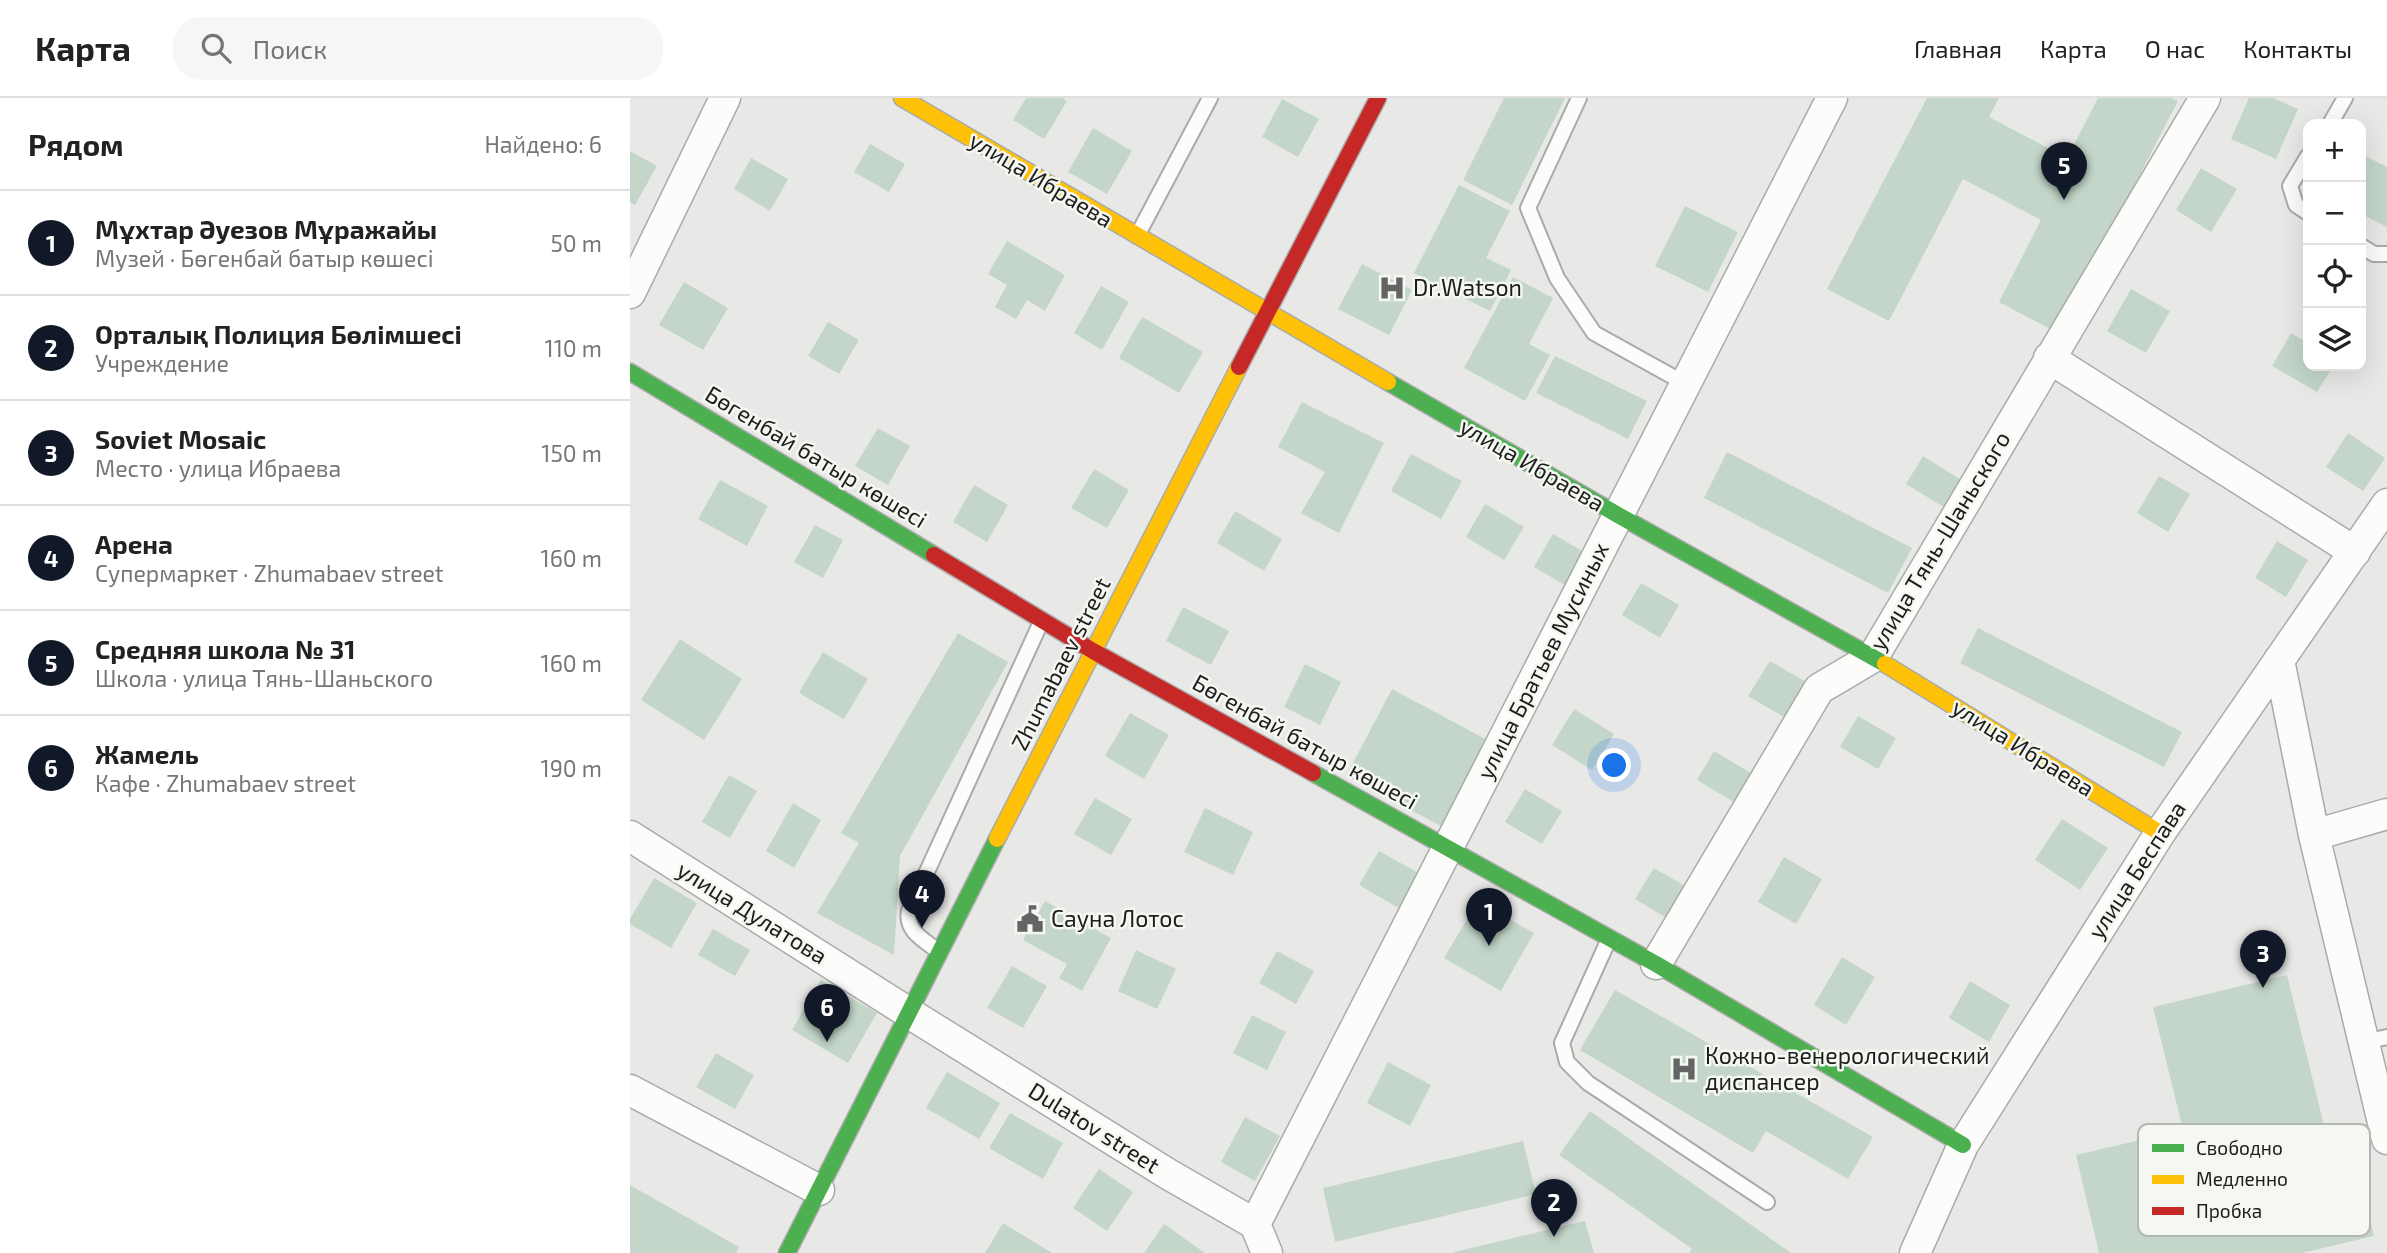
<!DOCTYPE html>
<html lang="ru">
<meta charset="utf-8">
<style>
body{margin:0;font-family:"Exo 2",sans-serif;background:#f6f6f6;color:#222}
.controls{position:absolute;right:21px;top:21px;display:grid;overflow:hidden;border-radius:14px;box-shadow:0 7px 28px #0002}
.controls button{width:63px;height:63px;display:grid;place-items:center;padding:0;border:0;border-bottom:2px solid #e0e0e0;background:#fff;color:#222;font:35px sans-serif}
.you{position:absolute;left:985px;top:668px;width:24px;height:24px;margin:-18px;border:5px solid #fff;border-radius:50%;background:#1a73e8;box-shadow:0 0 0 10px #1a73e833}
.badge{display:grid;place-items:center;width:46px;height:46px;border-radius:50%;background:#111827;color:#fff;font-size:23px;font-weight:700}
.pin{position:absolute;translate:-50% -58px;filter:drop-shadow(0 2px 4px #0008)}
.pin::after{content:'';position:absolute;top:37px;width:24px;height:21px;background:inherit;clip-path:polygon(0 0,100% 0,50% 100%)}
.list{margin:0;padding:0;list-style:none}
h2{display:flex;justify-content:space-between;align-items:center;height:91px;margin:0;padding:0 28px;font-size:30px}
h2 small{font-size:23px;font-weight:400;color:#767676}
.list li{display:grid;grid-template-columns:46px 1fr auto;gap:21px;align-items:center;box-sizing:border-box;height:105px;padding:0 28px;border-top:2px solid #e0e0e0}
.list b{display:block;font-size:26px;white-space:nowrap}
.list p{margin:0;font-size:23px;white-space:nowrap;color:#767676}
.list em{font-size:23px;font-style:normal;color:#767676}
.icon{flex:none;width:38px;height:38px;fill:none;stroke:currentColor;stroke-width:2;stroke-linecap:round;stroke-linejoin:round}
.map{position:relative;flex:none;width:1757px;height:1155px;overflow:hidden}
header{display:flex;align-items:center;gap:42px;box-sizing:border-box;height:98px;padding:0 35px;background:#fff;border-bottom:2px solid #e0e0e0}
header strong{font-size:33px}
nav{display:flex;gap:38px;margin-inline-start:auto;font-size:24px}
.search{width:490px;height:63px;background:#f6f6f6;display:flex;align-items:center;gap:18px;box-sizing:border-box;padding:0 24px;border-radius:28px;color:#767676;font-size:26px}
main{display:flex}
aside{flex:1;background:#fff}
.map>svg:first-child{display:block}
</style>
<header>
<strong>Карта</strong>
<div class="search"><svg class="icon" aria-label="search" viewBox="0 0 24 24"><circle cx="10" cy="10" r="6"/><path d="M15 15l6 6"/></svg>Поиск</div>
<nav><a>Главная</a><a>Карта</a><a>О нас</a><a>Контакты</a></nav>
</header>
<main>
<aside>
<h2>Рядом<small>Найдено: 6</small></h2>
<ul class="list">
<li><span class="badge">1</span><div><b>Мұхтар Әуезов Мұражайы</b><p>Музей · Бөгенбай батыр көшесі</p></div><em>50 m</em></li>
<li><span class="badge">2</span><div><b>Орталық Полиция Бөлімшесі</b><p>Учреждение</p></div><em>110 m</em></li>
<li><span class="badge">3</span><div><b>Soviet Mosaic</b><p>Место · улица Ибраева</p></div><em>150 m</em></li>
<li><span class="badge">4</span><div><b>Арена</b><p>Супермаркет · Zhumabaev street</p></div><em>160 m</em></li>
<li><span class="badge">5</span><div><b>Средняя школа № 31</b><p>Школа · улица Тянь-Шаньского</p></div><em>160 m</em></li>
<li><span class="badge">6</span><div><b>Жамель</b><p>Кафе · Zhumabaev street</p></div><em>190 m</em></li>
</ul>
</aside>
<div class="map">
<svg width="1757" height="1155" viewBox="0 0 1757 1155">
<rect width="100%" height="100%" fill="#e8e9e7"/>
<path fill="#c3d6c9" d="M396 0H432L437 3 414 41 383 22Z
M874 0H935L882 107 833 82Z
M1297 0H1369L1359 19 1437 60 1468 0H1541L1548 3 1428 235 1369 204 1411 122 1333 81 1259 223 1197 191Z
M1619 0H1643L1668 11 1646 61 1601 41Z
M652 1 689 21 668 59 632 39Z
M463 30 502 53 477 96 438 74Z
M240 46 275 66 259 94 224 74Z
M0 53 27 68 5 107 0 104Z
M1731 56 1757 69V129L1731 116Z
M121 60 158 81 140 113 104 91Z
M1571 70 1607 91 1581 134 1546 112Z
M829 87 880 113 856 160 881 172 860 213 784 175Z
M1055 108 1108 134 1078 194 1025 168Z
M377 143 435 177 415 213 397 202 386 221 365 209 377 187 358 176Z
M732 166 782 192 759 237 708 211Z
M883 179 923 200 899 246 920 257 895 303 834 270Z
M54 184 98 210 73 252 29 227Z
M471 188 499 204 472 252 444 235Z
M1501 191 1540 213 1516 255 1477 233Z
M512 219 573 254 549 295 489 260Z
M198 224 229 242 209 276 178 258Z
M1661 235 1678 245V268H1703L1687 294 1642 268Z
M925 258 1017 303 998 341 906 295Z
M672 304 754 345 709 435 671 415 695 374 648 349Z
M248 330 280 348 258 387 225 368Z
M1718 335 1755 360 1733 393 1696 369Z
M1097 354 1282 450 1258 495 1074 400Z
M781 356 832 383 811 421 761 393Z
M1293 358 1339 387 1322 414 1276 386Z
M464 371 499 392 477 430 441 410Z
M1529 378 1560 396 1538 434 1507 415Z
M90 382 138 408 117 448 68 421Z
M344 387 378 407 357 444 323 424Z
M855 406 894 429 874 462 836 439Z
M605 413 652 441 634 473 587 445Z
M185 427 213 442 193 480 164 464Z
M923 436 961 458 942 491 904 469Z
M1647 443 1678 462 1656 499 1625 480Z
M1011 485 1049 507 1030 540 992 517Z
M553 509 599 533 581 567 536 543Z
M1348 530 1552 634 1534 669 1330 565Z
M328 535 378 564 270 758 264 857 187 815 229 745 211 735Z
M50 541 112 581 74 642 11 602Z
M193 554 238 581 214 621 169 595Z
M1140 563 1178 585 1157 621 1118 598Z
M675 566 711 584 690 627 654 609Z
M762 591 859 643 813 729 716 678Z
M944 611 984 636 962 672 922 647Z
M500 615 539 637 514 681 475 658Z
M1228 618 1266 640 1248 671 1210 649Z
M1084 653 1124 677 1107 706 1067 682Z
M99 677 127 693 100 740 72 724Z
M895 691 932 713 912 746 875 724Z
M465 700 502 721 481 757 444 736Z
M163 705 191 722 164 770 136 753Z
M575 710 623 734 603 777 554 754Z
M1432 721 1478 750 1450 792 1405 762Z
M749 753 794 778 774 813 729 787Z
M1154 759 1192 781 1166 826 1128 804Z
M1024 770 1057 789 1038 821 1005 801Z
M24 780 67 805 41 850 0 826V821Z
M415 803 481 840 452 893 429 880 437 866 393 842Z
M848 803 904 835 871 893 814 860Z
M83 831 120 852 105 878 68 857Z
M506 852 546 871 527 911 488 893Z
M647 853 684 873 666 906 629 885Z
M1212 859 1245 879 1216 927 1184 907Z
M382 868 417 888 393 930 357 910Z
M1657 877 1700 1052 1722 1047 1744 1138 1672 1155H1469L1446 1057 1553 1032 1523 909Z
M191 882 247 915 218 965 162 932Z
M1340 883 1380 907 1359 944 1319 920Z
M985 892 1243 1039 1218 1081 1136 1033 1123 1055 950 952Z
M622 917 656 934 637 972 603 955Z
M86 955 124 977 105 1011 66 989Z
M758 964 801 987 780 1028 737 1005Z
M317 974 370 1005 349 1041 296 1010Z
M960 1013 1161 1155H1059L1062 1151 929 1057Z
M380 1015 433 1045 413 1081 359 1050Z
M615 1019 650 1038 625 1083 591 1064Z
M893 1043 906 1096 705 1144 693 1090Z
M469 1071 503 1094 477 1133 443 1110Z
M0 1087 109 1149 106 1155H0Z
M955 1123 964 1155H825L824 1154Z
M373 1125 422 1155H355Z
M534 1126 575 1155H514Z"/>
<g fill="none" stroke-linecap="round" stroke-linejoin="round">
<defs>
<path id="lane" d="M949 0 898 110 927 180 964 235 1056 286
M1700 26 1715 0
M1678 58 1660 88 1666 107 1678 115
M507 138 580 0
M1731 148 1744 156H1757
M979 841 932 945 937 964 958 985 1137 1104
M308 853C294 842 275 833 279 813L411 524
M1734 944 1757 939"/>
<path id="street" d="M0 195 95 0
M1419 260 1725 454
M1649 562 1684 737 1757 1041
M1684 737 1757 716
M0 738 279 915 538 1076 625 1126 637 1155
M1026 866 1189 591 1243 559 1575 0
M0 992 189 1092
M625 1126 1202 0
M1285 1155 1333 1047 1530 735 1757 406"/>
<path id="fast" d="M0 274 304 457
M758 284 988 417 1255 566
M683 675 1026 866 1333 1047
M157 1155 367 741"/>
<path id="slow" d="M272 0 758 284
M1255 566 1530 735
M367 741 609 269"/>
<path id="jam" d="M609 269 748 0
M304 457 463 553 683 675"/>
</defs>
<use href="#lane" stroke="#aaaba9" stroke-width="18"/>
<use href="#street" stroke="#aaaba9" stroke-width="33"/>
<use href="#fast" stroke="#aaaba9" stroke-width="19"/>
<use href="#slow" stroke="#aaaba9" stroke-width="19"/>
<use href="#jam" stroke="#aaaba9" stroke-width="19"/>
<use href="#lane" stroke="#fcfcfb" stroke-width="14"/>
<use href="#street" stroke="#fcfcfb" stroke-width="30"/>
<use href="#fast" stroke="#4caf50" stroke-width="16"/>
<use href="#slow" stroke="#ffc107" stroke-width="16"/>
<use href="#jam" stroke="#c62828" stroke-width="16"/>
</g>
<defs>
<symbol id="hospital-bare" viewBox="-9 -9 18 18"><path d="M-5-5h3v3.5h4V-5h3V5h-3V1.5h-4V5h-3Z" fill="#636463" stroke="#f5f7f3" stroke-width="2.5" paint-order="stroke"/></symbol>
<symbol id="civic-bare" viewBox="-9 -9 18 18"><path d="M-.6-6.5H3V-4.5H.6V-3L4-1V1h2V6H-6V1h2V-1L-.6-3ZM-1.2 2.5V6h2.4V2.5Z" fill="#636463" stroke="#f5f7f3" stroke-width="2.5" paint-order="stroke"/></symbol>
</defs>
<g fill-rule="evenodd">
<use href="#hospital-bare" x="743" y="171" width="38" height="38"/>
<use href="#civic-bare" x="381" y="802" width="38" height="38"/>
<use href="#hospital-bare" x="1035" y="952" width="38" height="38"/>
</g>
<g text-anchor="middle" stroke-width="5" stroke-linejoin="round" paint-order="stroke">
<g font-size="23" fill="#1c1d1c" stroke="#f5f7f3">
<text transform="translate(411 82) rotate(31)" y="8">улица Ибраева</text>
<text transform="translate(186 359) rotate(31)" y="8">Бөгенбай батыр көшесі</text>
<text transform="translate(902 367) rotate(30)" y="8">улица Ибраева</text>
<text transform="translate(1310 443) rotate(-59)" y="8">улица Тянь-Шаньского</text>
<text transform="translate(913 563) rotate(-63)" y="8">улица Братьев Мусиных</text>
<text transform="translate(431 566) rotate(-63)" y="8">Zhumabaev street</text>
<text transform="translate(675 644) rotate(29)" y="8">Бөгенбай батыр көшесі</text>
<text transform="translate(1393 650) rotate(32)" y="8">улица Ибраева</text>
<text transform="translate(1507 772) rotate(-57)" y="8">улица Беспава</text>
<text transform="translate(122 815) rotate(32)" y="8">улица Дулатова</text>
<text transform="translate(464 1030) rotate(32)" y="8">Dulatov street</text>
</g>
<g font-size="23" fill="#1c1d1c" stroke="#f5f7f3" text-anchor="start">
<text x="783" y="198">Dr.Watson</text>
<text x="421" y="829">Сауна Лотос</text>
<text x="1075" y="966">Кожно-венерологический<tspan x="1075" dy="26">диспансер</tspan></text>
</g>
</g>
<rect x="1508" y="1026" width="232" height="112" rx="10" fill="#f5f7f3" stroke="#b4b6b2" stroke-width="2"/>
<rect x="1522" y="1046" width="32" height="8" fill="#4caf50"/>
<rect x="1522" y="1077" width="32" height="9" fill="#ffc107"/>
<rect x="1522" y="1109" width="32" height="8" fill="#c62828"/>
<g font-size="19" fill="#1c1d1c">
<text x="1566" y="1057">Свободно</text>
<text x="1566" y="1088">Медленно</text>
<text x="1566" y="1120">Пробка</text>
</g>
</svg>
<div class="controls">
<button>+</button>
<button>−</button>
<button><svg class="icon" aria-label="locate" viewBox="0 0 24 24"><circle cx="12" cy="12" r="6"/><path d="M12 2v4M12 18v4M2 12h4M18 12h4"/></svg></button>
<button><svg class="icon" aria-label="layers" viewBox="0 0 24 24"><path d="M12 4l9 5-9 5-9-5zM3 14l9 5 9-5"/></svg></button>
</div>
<div class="you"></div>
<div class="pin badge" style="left:859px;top:848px">1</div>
<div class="pin badge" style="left:924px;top:1139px">2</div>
<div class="pin badge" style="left:1633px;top:890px">3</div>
<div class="pin badge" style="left:292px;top:830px">4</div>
<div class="pin badge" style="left:1434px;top:102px">5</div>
<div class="pin badge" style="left:197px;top:944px">6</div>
</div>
</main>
